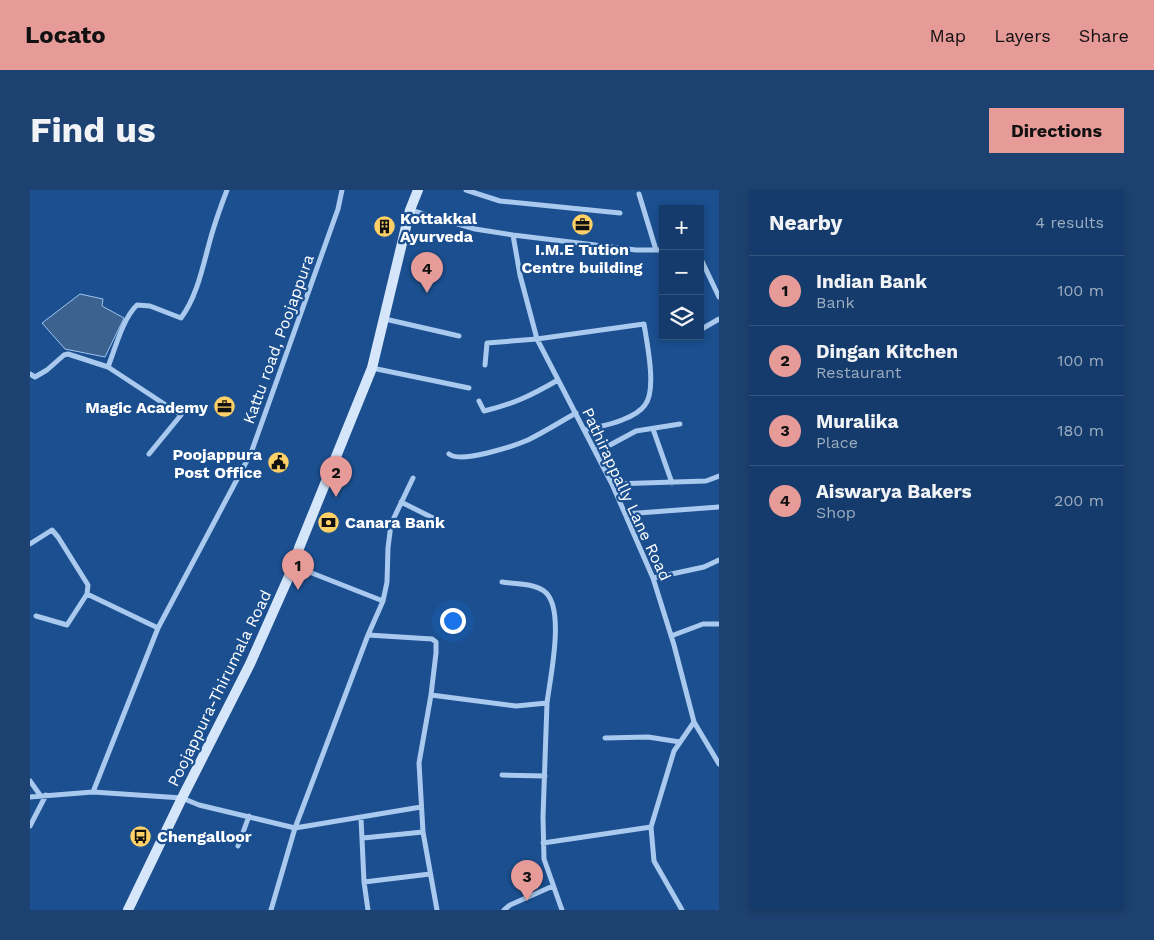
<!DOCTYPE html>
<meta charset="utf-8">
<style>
body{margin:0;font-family:"Work Sans",sans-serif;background:#1d4271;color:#f1f3f6}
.controls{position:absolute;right:15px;top:15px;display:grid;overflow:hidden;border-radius:0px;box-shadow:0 2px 8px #0003}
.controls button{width:45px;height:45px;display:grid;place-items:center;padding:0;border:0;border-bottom:1px solid #33557e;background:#143b6b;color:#f1f3f6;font:25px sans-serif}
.you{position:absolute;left:422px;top:430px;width:18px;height:18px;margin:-12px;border:4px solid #fff;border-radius:50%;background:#1a73e8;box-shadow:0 0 0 8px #1a73e833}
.badge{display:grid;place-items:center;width:32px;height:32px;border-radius:50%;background:#e69b98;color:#111;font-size:16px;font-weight:700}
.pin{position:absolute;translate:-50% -41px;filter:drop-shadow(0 1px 2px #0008)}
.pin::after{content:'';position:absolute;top:26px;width:18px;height:15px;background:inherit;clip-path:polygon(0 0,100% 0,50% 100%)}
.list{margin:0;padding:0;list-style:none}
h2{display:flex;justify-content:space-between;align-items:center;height:65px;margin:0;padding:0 20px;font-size:21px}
h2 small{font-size:16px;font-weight:400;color:#9dadc1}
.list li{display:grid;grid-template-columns:32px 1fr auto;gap:15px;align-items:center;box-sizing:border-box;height:70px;padding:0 20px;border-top:1px solid #33557e}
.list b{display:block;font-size:19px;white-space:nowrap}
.list p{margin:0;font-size:16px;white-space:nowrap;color:#9dadc1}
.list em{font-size:16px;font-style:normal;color:#9dadc1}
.icon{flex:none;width:28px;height:28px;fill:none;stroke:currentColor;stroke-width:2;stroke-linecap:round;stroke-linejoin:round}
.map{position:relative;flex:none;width:689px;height:720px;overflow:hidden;border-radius:0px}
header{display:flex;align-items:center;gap:30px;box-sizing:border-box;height:70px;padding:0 25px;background:#e69b98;color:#111}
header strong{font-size:24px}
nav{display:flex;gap:28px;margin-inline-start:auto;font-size:18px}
.intro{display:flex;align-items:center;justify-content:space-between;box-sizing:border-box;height:120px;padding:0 30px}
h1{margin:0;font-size:35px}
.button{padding:12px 22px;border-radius:0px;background:#e69b98;color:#111;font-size:18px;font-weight:700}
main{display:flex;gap:30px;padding:0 30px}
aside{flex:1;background:#143b6b;border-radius:0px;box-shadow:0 2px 8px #0003}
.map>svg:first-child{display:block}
</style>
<header>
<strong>Locato</strong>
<nav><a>Map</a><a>Layers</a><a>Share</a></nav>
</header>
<div class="intro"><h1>Find us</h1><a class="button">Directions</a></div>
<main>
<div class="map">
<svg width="689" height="720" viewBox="0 0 689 720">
<rect width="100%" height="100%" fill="#1b4f8f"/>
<path fill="#3c6290" stroke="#9cc4f0" d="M50 104 73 109 72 116 94 128 75 167 35 159 12 133Z"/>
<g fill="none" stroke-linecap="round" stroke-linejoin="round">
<path stroke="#a9c9ee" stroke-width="5" d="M436 0 470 11 590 23
M609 4 626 60
M380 20 445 39 483 45 606 60H633
M483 45 490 85 507 149 582 294 623 388 644 455 664 532 689 574
M670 67 689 107
M355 129 429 146
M670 140 689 129
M455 175 457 153 507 149 614 134C617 153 627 200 615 215 610 222 600 227 592 230 580 235 567 237 555 240
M78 177 151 225 119 264
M342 178 439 198
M0 184 5 187 17 180 34 165 38 164 78 177C85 159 93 128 107 115L120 116 151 128C169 104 174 69 183 40 187 27 192 13 197 0
M449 211 454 221C484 214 502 205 528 190
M623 239 642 293
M565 260 580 255 606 241 650 234
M419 264C430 274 484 256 498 250 514 242 530 232 546 223
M582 294 676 291 689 286
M371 312 409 331
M595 324 689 317
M0 354 22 340 28 347 58 395 57 404 128 438
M264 376 353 411
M623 388 674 377 689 370
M472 392C485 394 503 393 514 401 536 417 520 488 517 513
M6 426 37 435 57 404
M338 445 402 449 406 452V463L401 505 486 516 517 513 513 627 514 669 532 720
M641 446 673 434H689
M401 505 389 573 393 642 407 720
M575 548 618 547 650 552
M472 585 515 586
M0 591 10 605
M63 602 128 438 221 263 308 19 312 0
M0 607 63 602 152 608 169 615 265 638 338 445 353 411 357 392 358 358 361 334 383 288
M331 628 334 692 338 720
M0 636 16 605
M333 648 393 642
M513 653 621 637
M208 656 219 626
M334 692 400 684
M241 720 265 638 391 617
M474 720 480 715 523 696
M652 720 624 671 621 637 644 561 664 532"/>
<path stroke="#d6e6fa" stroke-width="10" d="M98 720 152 608 220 474 264 375 269 358 342 178 380 20 388 0"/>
</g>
<defs>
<symbol id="office-disc" viewBox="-11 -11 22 22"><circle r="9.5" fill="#ffd166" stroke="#1b4f8f"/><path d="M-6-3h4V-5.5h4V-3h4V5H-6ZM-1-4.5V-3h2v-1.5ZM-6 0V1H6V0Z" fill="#111"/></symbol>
<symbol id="building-disc" viewBox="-11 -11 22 22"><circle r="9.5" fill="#ffd166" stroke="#1b4f8f"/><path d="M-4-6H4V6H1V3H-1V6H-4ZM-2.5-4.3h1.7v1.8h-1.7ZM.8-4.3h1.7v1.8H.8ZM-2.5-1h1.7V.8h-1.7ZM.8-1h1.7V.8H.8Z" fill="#111"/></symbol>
<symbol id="civic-disc" viewBox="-11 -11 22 22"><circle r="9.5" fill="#ffd166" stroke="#1b4f8f"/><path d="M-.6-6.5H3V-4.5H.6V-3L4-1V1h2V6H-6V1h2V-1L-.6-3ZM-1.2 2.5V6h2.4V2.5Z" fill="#111"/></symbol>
<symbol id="bank-disc" viewBox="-11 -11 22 22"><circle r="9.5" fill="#ffd166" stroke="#1b4f8f"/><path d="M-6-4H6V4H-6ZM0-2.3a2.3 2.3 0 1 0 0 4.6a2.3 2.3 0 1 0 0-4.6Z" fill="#111"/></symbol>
<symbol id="bus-disc" viewBox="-11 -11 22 22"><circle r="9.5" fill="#ffd166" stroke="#1b4f8f"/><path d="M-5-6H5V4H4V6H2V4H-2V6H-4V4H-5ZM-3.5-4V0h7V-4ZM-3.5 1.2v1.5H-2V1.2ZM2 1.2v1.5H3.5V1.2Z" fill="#111"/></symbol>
</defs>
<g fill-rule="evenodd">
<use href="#office-disc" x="540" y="22" width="25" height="25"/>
<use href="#building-disc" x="342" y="24" width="25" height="25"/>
<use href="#office-disc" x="182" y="204" width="25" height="25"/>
<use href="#civic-disc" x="236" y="260" width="25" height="25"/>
<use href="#bank-disc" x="286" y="320" width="25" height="25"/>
<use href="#bus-disc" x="98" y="634" width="25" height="25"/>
</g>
<g text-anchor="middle" stroke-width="4.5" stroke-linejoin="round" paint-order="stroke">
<g font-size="16" font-weight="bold" fill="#fff" stroke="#1b4f8f" text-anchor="start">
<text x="370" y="34">Kottakkal<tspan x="370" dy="18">Ayurveda</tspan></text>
<text x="552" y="65" text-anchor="middle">I.M.E Tution<tspan x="552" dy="18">Centre building</tspan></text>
<text x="178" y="223" text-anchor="end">Magic Academy</text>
<text x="232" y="270" text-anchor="end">Poojappura<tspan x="232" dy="18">Post Office</tspan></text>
<text x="315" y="338">Canara Bank</text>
<text x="127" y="652">Chengalloor</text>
</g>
<g font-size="16" fill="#fff" stroke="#1b4f8f">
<text transform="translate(248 149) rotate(-70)" y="6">Kattu road, Poojappura</text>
<text transform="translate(597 304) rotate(65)" y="6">Pathirappally Lane Road</text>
<text transform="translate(189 498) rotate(-64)" y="6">Poojappura-Thirumala Road</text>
</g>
</g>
</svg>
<div class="controls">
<button>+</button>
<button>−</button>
<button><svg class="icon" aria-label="layers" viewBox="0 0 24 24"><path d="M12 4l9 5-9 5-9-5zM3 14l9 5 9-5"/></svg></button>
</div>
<div class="you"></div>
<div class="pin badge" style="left:268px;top:400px">1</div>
<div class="pin badge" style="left:306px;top:307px">2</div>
<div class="pin badge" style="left:497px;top:711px">3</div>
<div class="pin badge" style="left:397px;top:103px">4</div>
</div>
<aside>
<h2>Nearby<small>4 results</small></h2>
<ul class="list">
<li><span class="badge">1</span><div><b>Indian Bank</b><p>Bank</p></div><em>100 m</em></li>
<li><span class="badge">2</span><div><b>Dingan Kitchen</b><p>Restaurant</p></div><em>100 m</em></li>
<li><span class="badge">3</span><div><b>Muralika</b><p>Place</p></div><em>180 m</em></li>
<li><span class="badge">4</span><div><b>Aiswarya Bakers</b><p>Shop</p></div><em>200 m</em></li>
</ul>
</aside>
</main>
